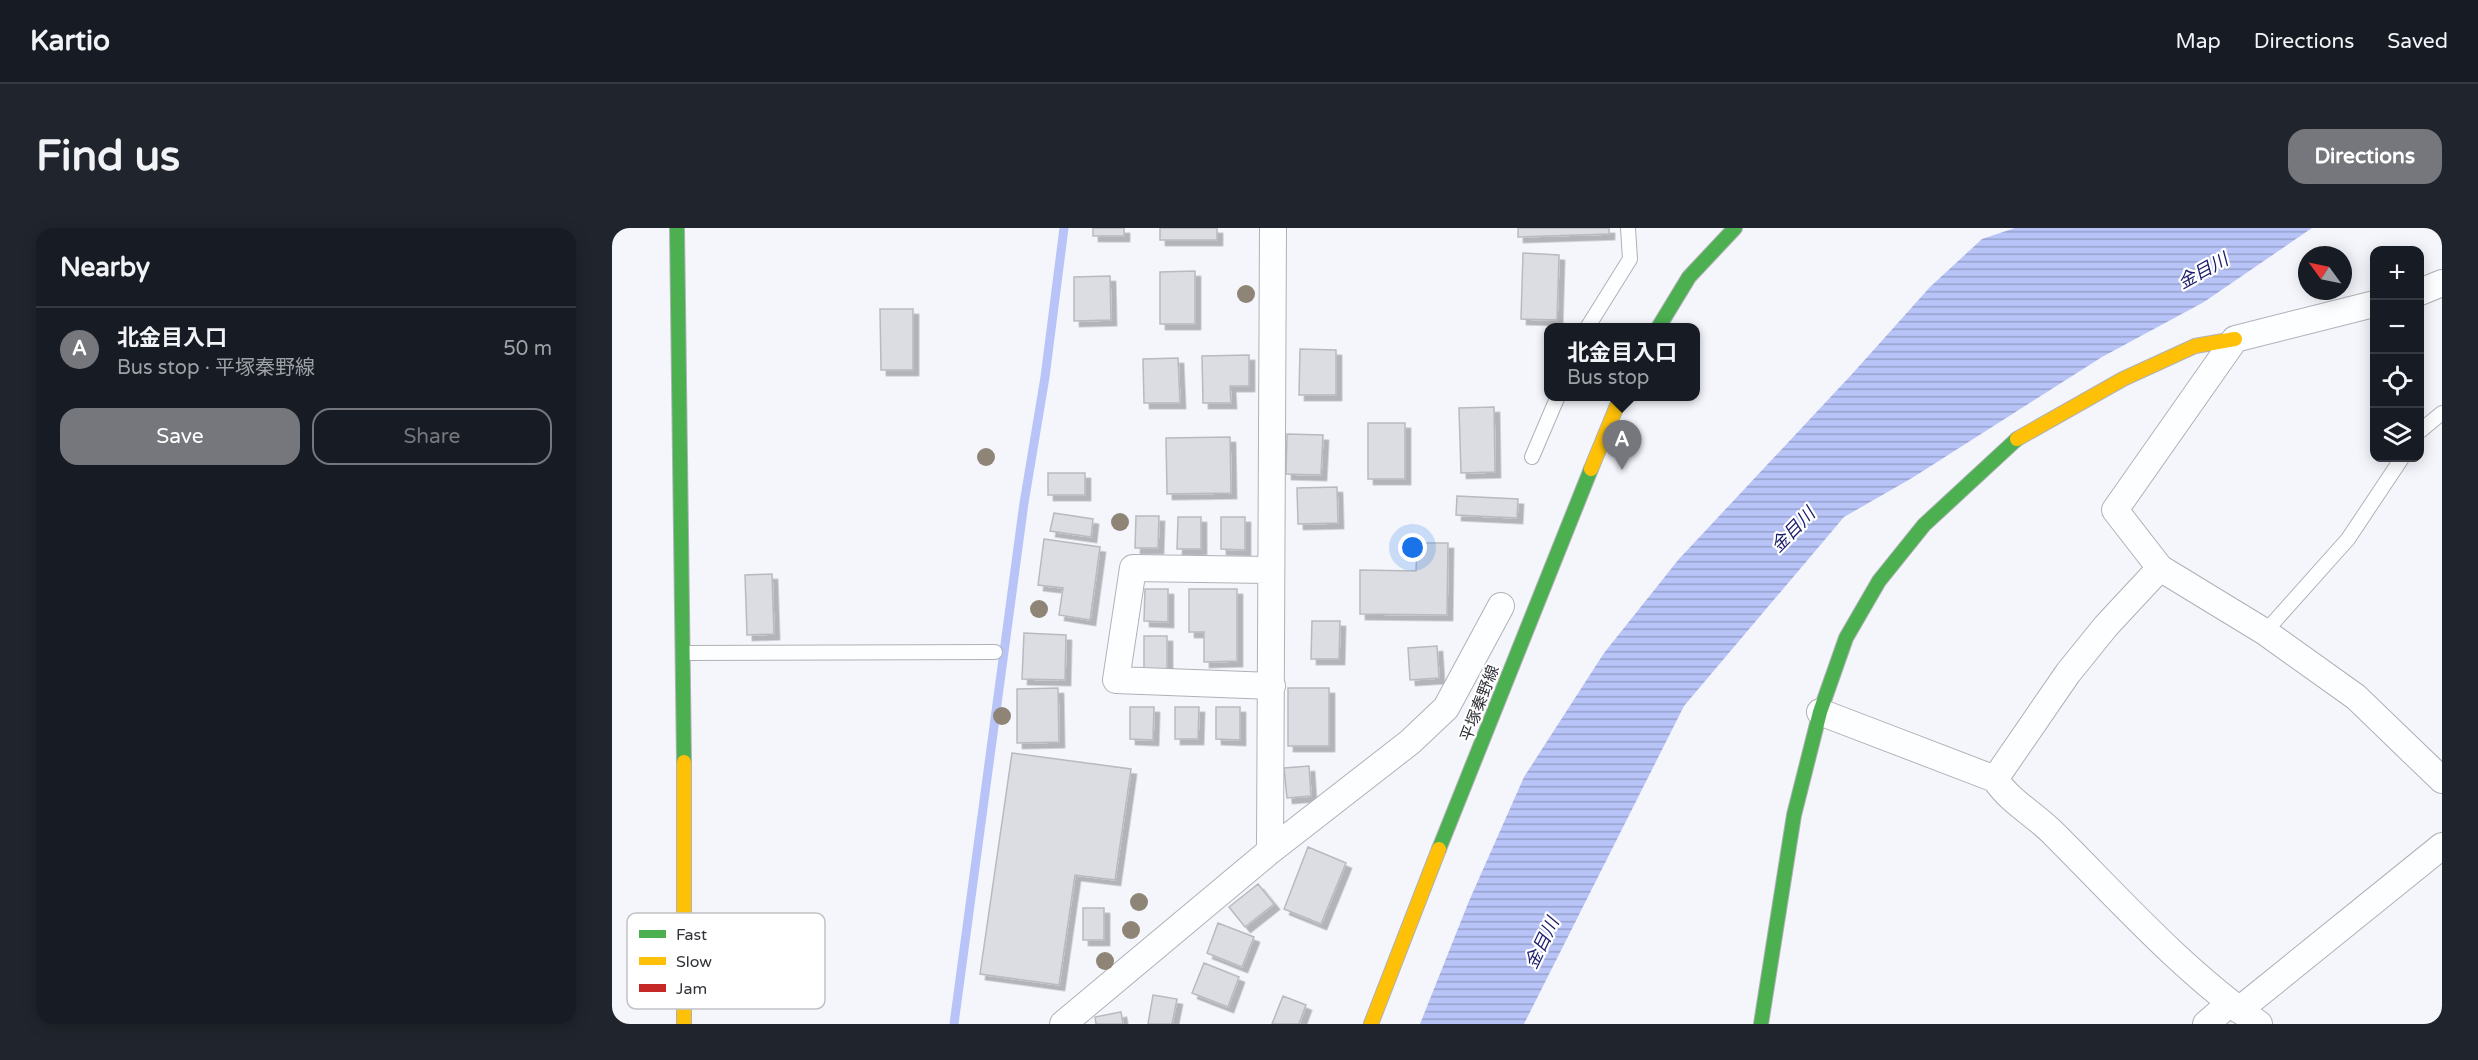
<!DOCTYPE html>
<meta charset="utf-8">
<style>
body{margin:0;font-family:"Varela Round","Noto Sans JP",sans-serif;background:#20242c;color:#f1f3f6}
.controls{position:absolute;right:18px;top:18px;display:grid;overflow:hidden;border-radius:12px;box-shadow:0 3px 15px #0003}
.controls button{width:54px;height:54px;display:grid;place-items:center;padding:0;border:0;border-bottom:2px solid #363941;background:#171b24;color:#f1f3f6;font:30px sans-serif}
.compass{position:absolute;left:1686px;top:18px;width:54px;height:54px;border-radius:50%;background:#171b24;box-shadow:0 3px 15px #0003;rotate:303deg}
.you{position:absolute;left:801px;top:320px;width:21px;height:21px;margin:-15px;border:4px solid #fff;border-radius:50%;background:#1a73e8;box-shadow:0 0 0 9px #1a73e833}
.badge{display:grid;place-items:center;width:39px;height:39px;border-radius:50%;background:#75777d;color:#fff;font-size:20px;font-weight:700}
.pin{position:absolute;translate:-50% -50px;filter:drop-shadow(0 2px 3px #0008)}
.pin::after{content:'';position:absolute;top:32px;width:21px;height:18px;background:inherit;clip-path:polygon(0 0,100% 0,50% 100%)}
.popup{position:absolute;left:932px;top:95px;width:156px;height:78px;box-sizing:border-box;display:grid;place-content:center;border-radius:12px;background:#171b24;filter:drop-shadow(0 2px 4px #0005);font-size:20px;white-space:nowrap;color:#9ea1a6}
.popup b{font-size:22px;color:#f1f3f6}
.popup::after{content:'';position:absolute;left:50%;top:100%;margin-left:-12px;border:12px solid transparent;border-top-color:#171b24}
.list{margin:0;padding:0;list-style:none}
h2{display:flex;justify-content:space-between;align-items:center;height:78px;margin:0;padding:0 24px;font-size:26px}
h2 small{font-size:20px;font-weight:400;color:#9ea1a6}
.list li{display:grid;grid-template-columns:39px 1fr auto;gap:18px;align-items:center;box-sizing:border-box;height:84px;padding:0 24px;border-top:2px solid #363941}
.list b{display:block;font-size:22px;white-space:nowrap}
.list p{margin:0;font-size:20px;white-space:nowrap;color:#9ea1a6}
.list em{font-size:20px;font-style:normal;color:#9ea1a6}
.actions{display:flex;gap:12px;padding:18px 24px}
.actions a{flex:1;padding:14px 0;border:2px solid #75777d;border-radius:18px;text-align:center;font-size:21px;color:#75777d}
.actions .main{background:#75777d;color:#fff}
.icon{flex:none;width:33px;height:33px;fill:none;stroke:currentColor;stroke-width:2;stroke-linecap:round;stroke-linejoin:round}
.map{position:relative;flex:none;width:1830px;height:796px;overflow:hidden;border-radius:18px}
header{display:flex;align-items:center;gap:36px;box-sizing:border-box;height:84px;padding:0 30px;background:#171b24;border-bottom:2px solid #363941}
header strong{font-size:28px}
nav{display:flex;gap:33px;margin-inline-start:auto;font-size:21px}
.intro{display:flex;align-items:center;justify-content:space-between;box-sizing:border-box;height:144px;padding:0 36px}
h1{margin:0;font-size:42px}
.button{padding:15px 27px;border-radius:18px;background:#75777d;color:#fff;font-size:21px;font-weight:700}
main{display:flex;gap:36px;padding:0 36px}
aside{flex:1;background:#171b24;border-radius:18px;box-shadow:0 3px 15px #0003}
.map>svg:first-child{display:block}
</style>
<header>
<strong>Kartio</strong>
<nav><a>Map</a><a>Directions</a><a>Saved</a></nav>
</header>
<div class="intro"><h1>Find us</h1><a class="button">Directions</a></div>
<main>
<aside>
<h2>Nearby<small></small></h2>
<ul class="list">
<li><span class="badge">A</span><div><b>北金目入口</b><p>Bus stop · 平塚秦野線</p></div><em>50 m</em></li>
</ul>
<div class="actions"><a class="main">Save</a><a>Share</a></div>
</aside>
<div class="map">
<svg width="1830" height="796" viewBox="0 0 1830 796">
<defs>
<pattern id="water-rules" width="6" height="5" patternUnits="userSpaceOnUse" patternTransform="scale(1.5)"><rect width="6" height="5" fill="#b8c4f8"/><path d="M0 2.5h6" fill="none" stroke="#96a0ca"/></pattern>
<filter id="shadow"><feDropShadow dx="5.5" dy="5.5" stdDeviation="0" flood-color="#0004"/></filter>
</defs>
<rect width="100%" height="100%" fill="#f4f6fc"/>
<path fill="url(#water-rules)" d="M1403 0H1700L1592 74 1490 129 1300 250 1232 289 1072 478 912 796H808L857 673 912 549 992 425 1067 331 1241 145 1318 59 1370 11Z"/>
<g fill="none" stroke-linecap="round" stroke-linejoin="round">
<path stroke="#b8c4f8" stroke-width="9" d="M342 796 412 275 433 149 452 0"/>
</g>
<path fill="#dbdde2" stroke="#b9bac0" stroke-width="1.5" filter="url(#shadow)" d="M481 0H512V8H481Z
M548 0H605V12H548Z
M906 0H997V6L906 9Z
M911 25 947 27 945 92 909 91Z
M583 43V96H548V44Z
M498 48 499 92 462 93V49Z
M268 81H301V142H269Z
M688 121 724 122V167H687Z
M637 127V158H618L619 175H591L590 128Z
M566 130 568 175H532L531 131Z
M882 179 883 244 849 245 847 180Z
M756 195H793V251H756Z
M675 206 711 207 709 247 674 246Z
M618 209 619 265 555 266 554 210Z
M436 245H473V267H436Z
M725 259 726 295 686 296 685 260Z
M845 268 906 271 905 290 844 287Z
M442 285 481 291 479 309 438 303Z
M524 288H547L546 320H523Z
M566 289H589V321H565Z
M609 289H633V322L609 321Z
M432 311 488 319 478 392 447 387 451 360 426 357Z
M805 315H836L835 387 748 386V342L804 343Z
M160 346 162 406 135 407 133 347Z
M533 361H556V394L532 393Z
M577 361H625V433L592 434V404H577Z
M700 393H728L727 431H699Z
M412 405 454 407 453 452 410 451Z
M532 408H555V441H532Z
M825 418 827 450 798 452 796 420Z
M446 460 447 514 405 515V461Z
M676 460H717V518H676Z
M518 479H542L541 512 518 511Z
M563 479H587L586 511H563Z
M604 479H628V512L604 511Z
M400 525 519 541 503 652 463 647 447 757 368 746Z
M697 538 699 568 675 570 672 540Z
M696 619 734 635 709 696 672 681Z
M646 656 662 676 633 699 617 679Z
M471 680H492V712H471Z
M606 695 642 709 630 739 595 725Z
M592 735 627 749 616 779 580 765Z
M541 767 565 771 560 796H536Z
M671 768 694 777 687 796H660Z
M509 784 511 796H484L483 789Z"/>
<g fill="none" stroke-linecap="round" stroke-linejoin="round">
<defs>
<path id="lane" d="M975 100 1018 31 1016 0
M1808 203 1830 185
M920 229 946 168
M1653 404 1736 311 1790 230
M72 425 383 424"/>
<path id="street" d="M1808 64 1830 55
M1762 76 1623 111 1503 282 1548 340 1653 404 1744 469 1830 552
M657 342 521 340 504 452 660 458
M1208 484 1383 551C1398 574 1424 587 1443 607 1508 672 1571 743 1647 796
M1383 551 1456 445 1494 398 1548 340
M658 623 661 0
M1627 782 1830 618
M451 796 658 623 798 514 834 480 889 378
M1594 796 1617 776"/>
<path id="fast" d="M65 0 72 534
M1046 100 1077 49 1123 0
M827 621 979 241
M1149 796 1182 587 1208 484 1234 410 1267 353 1312 297 1405 211"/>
<path id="slow" d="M1405 211 1511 151 1583 118 1623 111
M979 241 1009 168
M72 534V796
M759 796 827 621"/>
</defs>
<use href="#lane" stroke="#b0b1b6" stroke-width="16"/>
<use href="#street" stroke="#b0b1b6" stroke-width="28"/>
<use href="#fast" stroke="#b0b1b6" stroke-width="16"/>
<use href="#slow" stroke="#b0b1b6" stroke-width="16"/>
<use href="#lane" stroke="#fdfeff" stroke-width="14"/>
<use href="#street" stroke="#fdfeff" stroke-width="26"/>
<use href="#fast" stroke="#4caf50" stroke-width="14"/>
<use href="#slow" stroke="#ffc107" stroke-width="14"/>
</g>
<g fill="#8f8576">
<circle cx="634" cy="66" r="9"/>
<circle cx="374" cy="229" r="9"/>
<circle cx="508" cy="294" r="9"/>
<circle cx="427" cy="381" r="9"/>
<circle cx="390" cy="488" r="9"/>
<circle cx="527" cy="674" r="9"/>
<circle cx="519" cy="702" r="9"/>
<circle cx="493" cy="733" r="9"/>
</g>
<g text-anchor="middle" stroke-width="4.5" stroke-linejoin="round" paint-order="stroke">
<g font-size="16" fill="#313338" stroke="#fff">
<text transform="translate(867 475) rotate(-69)" y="6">平塚秦野線</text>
</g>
<g font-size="18" font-style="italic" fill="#1b1d6c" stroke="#fff">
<text transform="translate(1591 43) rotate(-29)" y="6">金目川</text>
<text transform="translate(1181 302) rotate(-46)" y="6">金目川</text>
<text transform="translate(930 715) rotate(-64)" y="6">金目川</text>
</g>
</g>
<rect x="15" y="685" width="198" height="96" rx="9" fill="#fff" stroke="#c1c2c3" stroke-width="1.5"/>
<rect x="27" y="702" width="27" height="8" fill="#4caf50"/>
<rect x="27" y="729" width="27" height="8" fill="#ffc107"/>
<rect x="27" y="756" width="27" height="8" fill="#c62828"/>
<g font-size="16" fill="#313338">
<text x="64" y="712">Fast</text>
<text x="64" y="739">Slow</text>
<text x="64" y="766">Jam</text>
</g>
</svg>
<div class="controls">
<button>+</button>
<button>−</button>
<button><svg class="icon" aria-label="locate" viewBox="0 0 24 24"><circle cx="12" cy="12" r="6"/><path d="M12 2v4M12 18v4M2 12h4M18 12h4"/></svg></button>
<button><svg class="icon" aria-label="layers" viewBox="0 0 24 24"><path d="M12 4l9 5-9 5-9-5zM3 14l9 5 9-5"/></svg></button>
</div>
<svg class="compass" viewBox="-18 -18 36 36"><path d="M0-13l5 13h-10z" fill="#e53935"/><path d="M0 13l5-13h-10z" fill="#9ea1a6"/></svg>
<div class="you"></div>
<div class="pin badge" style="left:1010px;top:242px">A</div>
<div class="popup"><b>北金目入口</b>Bus stop</div>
</div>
</main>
